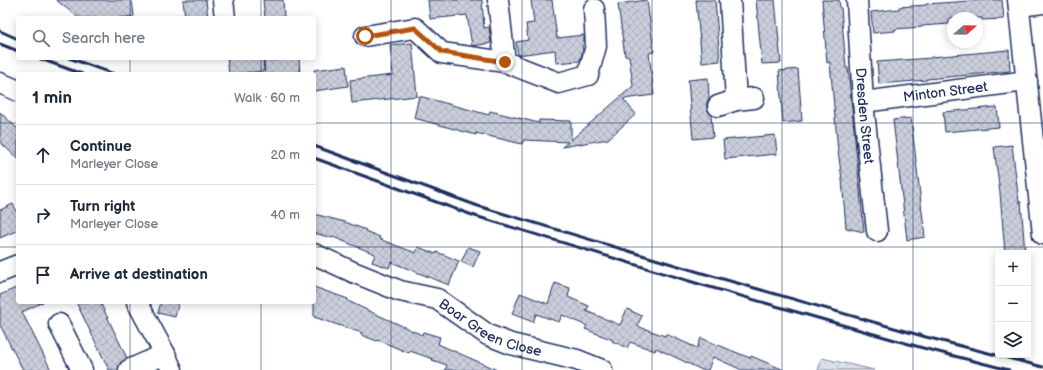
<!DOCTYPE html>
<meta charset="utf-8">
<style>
body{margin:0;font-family:"Balsamiq Sans",sans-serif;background:#f2f2f3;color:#1f2937}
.controls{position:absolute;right:12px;bottom:12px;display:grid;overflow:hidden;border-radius:4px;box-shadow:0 2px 10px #0003}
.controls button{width:36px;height:36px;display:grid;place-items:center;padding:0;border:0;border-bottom:1px solid #e0e1e3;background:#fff;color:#1f2937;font:20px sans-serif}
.compass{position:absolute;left:947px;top:12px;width:36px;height:36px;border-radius:50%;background:#fff;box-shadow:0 2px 10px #0003;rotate:70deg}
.stop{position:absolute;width:12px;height:12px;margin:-9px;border:3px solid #b45309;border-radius:50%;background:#fff}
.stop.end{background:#b45309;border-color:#fff;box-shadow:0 1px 4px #0008}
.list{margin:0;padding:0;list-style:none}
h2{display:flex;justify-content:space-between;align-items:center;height:52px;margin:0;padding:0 16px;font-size:17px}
h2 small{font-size:13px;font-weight:400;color:#747a83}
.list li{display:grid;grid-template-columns:26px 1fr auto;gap:12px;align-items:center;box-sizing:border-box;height:60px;padding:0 16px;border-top:1px solid #e0e1e3}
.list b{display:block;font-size:15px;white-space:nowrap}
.list p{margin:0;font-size:13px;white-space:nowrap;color:#747a83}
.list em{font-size:13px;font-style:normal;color:#747a83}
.icon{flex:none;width:22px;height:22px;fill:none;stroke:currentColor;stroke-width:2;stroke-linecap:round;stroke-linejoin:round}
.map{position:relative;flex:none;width:1043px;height:370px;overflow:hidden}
.search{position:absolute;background:#fff;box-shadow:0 2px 10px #0003;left:16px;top:16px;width:300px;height:44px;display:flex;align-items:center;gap:10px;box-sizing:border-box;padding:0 14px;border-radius:4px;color:#747a83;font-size:15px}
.panel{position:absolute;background:#fff;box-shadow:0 2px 10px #0003;left:16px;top:72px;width:300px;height:232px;border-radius:4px}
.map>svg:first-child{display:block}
</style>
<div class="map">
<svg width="1043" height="370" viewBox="0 0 1043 370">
<defs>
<pattern id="park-dots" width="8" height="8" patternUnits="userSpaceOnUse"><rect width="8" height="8" fill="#dee1e7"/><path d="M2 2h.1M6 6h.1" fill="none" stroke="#bec1c9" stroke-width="1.8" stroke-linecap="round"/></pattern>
<pattern id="building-cross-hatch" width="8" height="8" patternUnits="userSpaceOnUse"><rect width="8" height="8" fill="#caceda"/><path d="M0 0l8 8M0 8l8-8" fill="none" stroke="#adb1be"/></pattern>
</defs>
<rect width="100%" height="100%" fill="#fff"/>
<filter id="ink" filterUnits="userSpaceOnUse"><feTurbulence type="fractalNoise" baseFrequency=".025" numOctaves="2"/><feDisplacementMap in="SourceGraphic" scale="8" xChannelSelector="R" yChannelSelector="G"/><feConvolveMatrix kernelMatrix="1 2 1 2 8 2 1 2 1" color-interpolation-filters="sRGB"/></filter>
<g filter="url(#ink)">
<path fill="url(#park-dots)" stroke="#7c88a2" d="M822 358 874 370H818Z"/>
<path fill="url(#building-cross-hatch)" stroke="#1b2f5e" d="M56 0H132L134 16 118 18H79Z
M183 0H206L208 18H185Z
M263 0H283L284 17 265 18Z
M428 0H482L484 28 489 27 491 43 472 46 467 15 430 19Z
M531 0H552L557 38 584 35V45L582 46 583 50 580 61 556 63 555 50 518 55 516 42 528 40 526 24 534 23Z
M647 0 654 52 649 53 654 95 623 99 636 114 608 139 562 147 568 142 524 140 522 144 476 133V135L414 118 419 96 489 115 490 111 539 123V120L571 121V140L633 86 629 56H625L618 4Z
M696 0H715L720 61 702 63Z
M756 0H775L781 63 762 64Z
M822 0H839L840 8H841L846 68H848L864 232 846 228 842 179 838 151 830 62 827 63Z
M985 0H1002L1004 19 982 20V18H949V24L922 26V27L895 29V31L873 33 871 12 899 9V7L926 5V4Z
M412 43 417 96 352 103 350 80 393 75 390 45Z
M1009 50 1010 71 927 79V80L879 84 877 62 931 58V57Z
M227 58H263L264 71 229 74Z
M299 58 300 74H265L264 61Z
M346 66 348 86 314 91V70Z
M798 69 802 121 783 123 779 71Z
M708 78 709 98 707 103V109L711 115 713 137 693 139 688 80Z
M997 107 999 127 945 132 943 112Z
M0 112 18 129V159L0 142Z
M911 118 925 237 907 240 893 120Z
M775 135 777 154 725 159 723 140Z
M1012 145 1019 202H1021L1025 253H1005L1000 193 994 147Z
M13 204 18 215V230L0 238V210Z
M314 214 345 222 366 230 365 231 380 237 379 239 416 253 418 247 436 254 437 252 459 261 449 285 391 262 389 268 372 262 375 254 333 237 332 238 314 233Z
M468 247 480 251 473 267 461 262Z
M555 283 570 288 568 297 589 306 586 311 620 325 627 309 642 316 637 326 665 336 666 334 697 348 701 338 750 358 751 356 784 370H742L713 357 708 370H702L656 348 655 351 630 342 627 348 612 341 613 340 585 329 587 326 562 315 559 322 536 314 533 322 512 314 520 293 548 304Z
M18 287V302H43L22 312 51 370H23L0 325V295Z
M314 287 348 299V301L367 310 422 335 423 332 440 337 438 344 497 370H445L447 365 432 360 433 359 410 351 409 353 378 340 377 341 361 335 362 333 314 317Z
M76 302H100L127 358 120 363 118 370H109Z
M161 302H179L175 317 158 313Z"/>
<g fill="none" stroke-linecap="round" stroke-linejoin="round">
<defs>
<g id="minor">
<path d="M223 0 225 18"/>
<path d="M498 0 505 62"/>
<path d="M730 0 736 100"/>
<path id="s1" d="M857 0 863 102 877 231"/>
<path d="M1018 0 1043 234"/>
<path d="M1019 6 1043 3"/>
<path d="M365 36 415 28 442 53 505 62 559 83 588 75 596 46 594 9"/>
<path d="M0 83 14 89 18 91"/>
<path id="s2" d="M863 102 1027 81"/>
<path d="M718 106 736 100 754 98"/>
<path id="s3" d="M314 254 353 272 400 291 437 299 488 335 511 344 577 360 602 370"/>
<path d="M0 272 18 265"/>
<path d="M137 302 165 354 172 370"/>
<path d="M59 324 82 370"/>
<path d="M129 370 165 354"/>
</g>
</defs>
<use href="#minor" stroke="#1b2f5e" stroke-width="23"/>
<use href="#minor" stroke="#fff" stroke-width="20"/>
<path stroke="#1b2f5e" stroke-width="3" d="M0 31 18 39
M0 44 18 51
M38 58 82 74
M69 58 114 74
M314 146 478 206 702 273 926 337 1043 367
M314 158 475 216 699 284 923 348 1009 370"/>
</g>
</g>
<g fill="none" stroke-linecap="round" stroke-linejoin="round" filter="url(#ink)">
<path stroke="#b45309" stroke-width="5" d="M365 36 415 28 442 52 505 62"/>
</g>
<path fill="none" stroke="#1b2f5e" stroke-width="1" stroke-opacity="0.55" d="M130 0V18M261 0V18M391 0V370M522 0V370M652 0V370M782 0V370M913 0V370M130 58V74M261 58V74M0 123H18M314 123H1043M0 247H18M314 247H1043M130 302V370M261 302V370"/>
<g text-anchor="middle" stroke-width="3" stroke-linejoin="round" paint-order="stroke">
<g font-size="14" fill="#1b2f5e" stroke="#fff">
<text dy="5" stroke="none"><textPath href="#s2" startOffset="83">Minton Street</textPath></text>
<text dy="5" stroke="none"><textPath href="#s1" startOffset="116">Dresden Street</textPath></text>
<text dy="5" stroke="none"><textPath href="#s3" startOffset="193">Boar Green Close</textPath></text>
</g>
</g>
</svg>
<div class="controls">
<button>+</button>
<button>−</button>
<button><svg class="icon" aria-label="layers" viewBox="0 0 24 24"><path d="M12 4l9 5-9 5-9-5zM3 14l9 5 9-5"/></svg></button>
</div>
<svg class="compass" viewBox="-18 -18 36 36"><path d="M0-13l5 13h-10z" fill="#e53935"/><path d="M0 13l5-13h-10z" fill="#747a83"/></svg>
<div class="stop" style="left:365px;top:36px"></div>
<div class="stop end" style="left:505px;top:62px"></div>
<div class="search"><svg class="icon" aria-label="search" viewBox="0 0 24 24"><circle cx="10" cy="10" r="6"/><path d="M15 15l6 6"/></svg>Search here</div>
<section class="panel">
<h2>1 min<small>Walk · 60 m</small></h2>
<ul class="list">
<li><svg class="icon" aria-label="ahead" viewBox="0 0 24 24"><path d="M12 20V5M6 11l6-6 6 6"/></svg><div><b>Continue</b><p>Marleyer Close</p></div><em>20 m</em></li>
<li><svg class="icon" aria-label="right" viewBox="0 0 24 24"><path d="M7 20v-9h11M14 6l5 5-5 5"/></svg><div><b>Turn right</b><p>Marleyer Close</p></div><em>40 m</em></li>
<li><svg class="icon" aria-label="arrive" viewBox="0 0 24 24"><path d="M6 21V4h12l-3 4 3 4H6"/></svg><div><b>Arrive at destination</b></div></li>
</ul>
</section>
</div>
